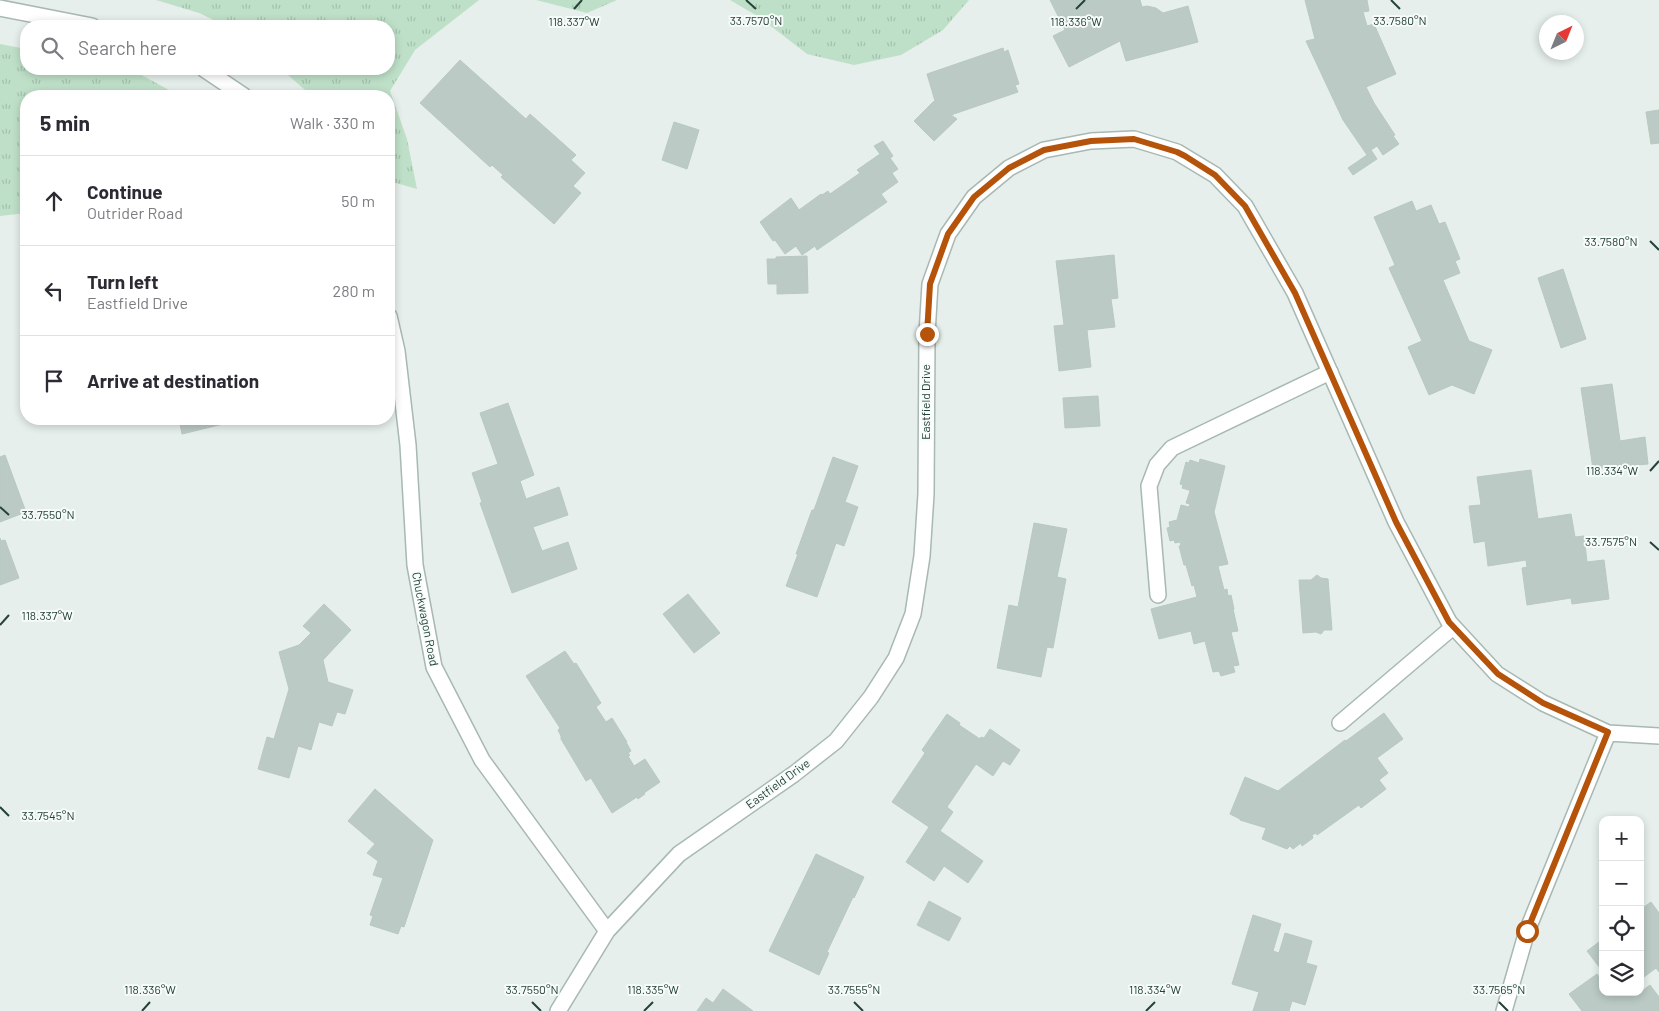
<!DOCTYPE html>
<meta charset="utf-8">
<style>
body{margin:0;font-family:Barlow,sans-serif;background:#f7f7f7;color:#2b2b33}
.controls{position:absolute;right:15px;bottom:15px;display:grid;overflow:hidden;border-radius:10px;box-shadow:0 2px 8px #0003}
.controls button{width:45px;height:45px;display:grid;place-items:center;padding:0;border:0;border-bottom:1px solid #e1e1e2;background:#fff;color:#2b2b33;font:25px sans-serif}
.compass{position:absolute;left:1539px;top:15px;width:45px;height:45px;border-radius:50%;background:#fff;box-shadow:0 2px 8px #0003;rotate:43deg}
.stop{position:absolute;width:15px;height:15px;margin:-11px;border:4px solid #b45309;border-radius:50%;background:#fff}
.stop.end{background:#b45309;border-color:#fff;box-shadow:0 1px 5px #0008}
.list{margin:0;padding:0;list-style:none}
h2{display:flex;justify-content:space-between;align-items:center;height:65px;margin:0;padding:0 20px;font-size:21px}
h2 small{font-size:16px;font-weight:400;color:#7c7c81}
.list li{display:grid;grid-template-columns:32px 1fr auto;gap:15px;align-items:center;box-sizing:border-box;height:90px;padding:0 20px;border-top:1px solid #e1e1e2}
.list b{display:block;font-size:19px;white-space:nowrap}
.list p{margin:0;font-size:16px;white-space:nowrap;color:#7c7c81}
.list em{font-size:16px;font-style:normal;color:#7c7c81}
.icon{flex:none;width:28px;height:28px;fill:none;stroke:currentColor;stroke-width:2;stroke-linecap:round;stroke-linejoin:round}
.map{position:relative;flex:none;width:1659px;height:1011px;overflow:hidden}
.search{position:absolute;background:#fff;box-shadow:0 2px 8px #0003;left:20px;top:20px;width:375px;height:55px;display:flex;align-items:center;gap:12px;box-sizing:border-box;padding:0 18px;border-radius:20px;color:#7c7c81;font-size:19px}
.panel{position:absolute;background:#fff;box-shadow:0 2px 8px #0003;left:20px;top:90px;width:375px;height:335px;border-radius:20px}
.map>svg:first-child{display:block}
</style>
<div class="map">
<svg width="1659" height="1011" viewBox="0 0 1659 1011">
<defs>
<pattern id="grass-tufts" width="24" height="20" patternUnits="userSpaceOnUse" patternTransform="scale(1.25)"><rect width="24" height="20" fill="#bfe0c8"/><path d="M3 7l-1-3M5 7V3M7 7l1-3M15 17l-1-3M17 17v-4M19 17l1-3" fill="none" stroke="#a4c1ad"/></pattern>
</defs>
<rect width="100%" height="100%" fill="#e6efeb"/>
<path fill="url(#grass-tufts)" d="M156 0H479L415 50 390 91 407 139 417 189 389 181V96H312L281 69H389V26H226L199 13Z
M536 0H617L587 13Z
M730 0H969L943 30 901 55 854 65 807 54 759 17Z
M0 44 26 49V69H120L136 72 180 96H26V213L0 216Z"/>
<path fill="#bbcac4" stroke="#b8c9c2" d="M1050 0H1140L1142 7 1147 6 1156 8 1163 13 1188 6 1198 42 1126 61 1120 41 1069 67 1053 36 1065 30Z
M1305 0H1367L1369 11 1363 12 1367 26 1374 24 1396 74 1366 87 1374 103 1395 135 1393 136 1399 144 1383 155 1377 146 1371 150 1377 159 1353 175 1348 168 1367 155 1343 120 1306 41 1315 39Z
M1003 48 1004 52 1008 50 1019 84 1015 85 1018 92 951 115 957 119 934 141 914 121 933 102 935 101 927 74Z
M460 60 526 119 530 114 576 155 571 160 585 173 573 186 581 193 554 224 501 177 503 175 492 165 490 167 420 103Z
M1659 110V143L1651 144 1646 112Z
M674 122 699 130 687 169 662 160Z
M883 141 893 156 890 158 898 169 892 173 898 182 881 194 887 202 817 250 815 246 802 255 796 246 785 254 775 240 773 241 760 222 791 198 799 210 821 194 822 195 828 191 830 194 860 173 857 170 880 154 874 146Z
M1412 201 1416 211 1431 205 1439 224 1445 222 1460 259 1455 261 1460 273 1443 280 1469 341 1492 350 1474 394 1452 385 1429 395 1408 347 1422 341 1389 268 1395 265 1374 217Z
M1114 255 1118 298 1111 299 1115 327 1087 330 1091 367 1059 371 1054 326 1064 325 1056 261Z
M807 256 808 293 777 294V284H768L767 259H776V257Z
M1563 269 1586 339 1561 348 1538 278Z
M1612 384 1620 441 1645 437 1648 464 1593 469 1581 388Z
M1098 396 1100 426 1065 428 1063 398Z
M508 403 534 475 520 481 526 499 559 487 568 515 533 527 542 551 568 542 577 569 512 593 480 503 482 502 472 473 498 464 480 413Z
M179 419H221L223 424 182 434Z
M5 455 26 512 0 522V457Z
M833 457 858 466 845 502 858 507 844 546 836 543 817 597 786 586 798 554H796L812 510H814Z
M1200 459 1225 466 1214 512 1228 564 1218 566 1224 590 1227 589 1228 596 1231 595 1234 609H1233L1238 631 1231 632 1239 665 1233 666 1235 672 1221 676 1219 671 1213 672 1205 641 1194 644 1191 631 1159 639 1151 609 1197 597 1194 585 1192 586 1186 565H1184L1179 546H1181L1180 542 1175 543 1174 540 1170 541 1167 528 1170 527 1169 522 1177 520 1181 505 1189 507 1190 504 1186 503 1190 491H1192L1182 488 1183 485 1180 484 1186 462 1189 463 1190 460 1199 463Z
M1531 470 1538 519 1571 514 1575 537 1584 536 1587 562 1604 560 1609 599 1572 604 1571 598 1527 605 1522 568 1527 567 1526 560 1488 566 1485 541 1474 543 1469 506 1481 505 1477 477Z
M1034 523 1067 529 1057 577 1066 579 1053 648 1047 647 1041 677 997 668 1009 605 1018 607Z
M0 538 1 541 5 540 19 578 0 585Z
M1317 575 1321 578 1328 579 1332 630H1324L1321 634 1316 632 1303 633 1299 580H1311Z
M688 594 720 633 694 653 663 614Z
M324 604 351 630 323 660 328 682 353 690 345 714 337 712 332 726 319 722 311 750 298 746 289 778 258 769 267 737 274 739 289 689 279 652 299 645 311 633 303 626Z
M565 651 574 664 576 663 601 703 596 707 606 722 612 718 627 742H626L631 751 628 753 630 755 628 756 634 766 645 759 660 782 644 793 645 794 638 799 637 797 612 813 591 778 586 781 561 739V736L558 730 560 728 526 676Z
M1384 713 1403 739 1377 758 1388 773 1379 780 1386 789 1361 808 1359 805 1317 835 1316 833 1312 835 1313 838 1302 846 1301 843 1293 849 1290 846 1287 849 1262 839 1266 828 1240 820V819L1230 814 1245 777 1278 791 1345 740 1346 741Z
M947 714 960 723 959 725 980 739 981 737 984 738 990 729 1020 750 1010 765 1003 761 993 776 976 764 947 807 953 812 940 831 983 861 968 883 944 866 934 881 906 862 929 827 892 802 925 753 922 750Z
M375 789 433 840 404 927 401 926 398 934 370 925 373 916 370 915 383 878 373 875 378 861 367 853 375 844 348 821Z
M816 854 864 877 854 898 853 897 827 952 829 953 819 975 769 951Z
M929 901 961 918 949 941 917 925Z
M1651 902 1659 913V972L1656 968 1640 980V910Z
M1253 915 1281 924 1273 951 1279 953 1285 933 1312 941 1306 963 1317 966 1305 1005 1292 1001 1289 1011H1253L1259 992 1232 984Z
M1603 939V972L1587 951Z
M1597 974 1603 982V992H1640V989L1642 991 1650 985 1659 997V1011H1582L1569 994Z
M723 989 753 1011H697L706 998 713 1003Z"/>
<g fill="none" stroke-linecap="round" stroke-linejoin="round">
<defs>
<path id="lane" d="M1158 595 1149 486 1157 465 1172 448 1330 372
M1340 723 1453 627"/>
<path id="street" d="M0 8 92 26
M204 69 244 96
M389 316 397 351 408 445 415 565 434 667 482 760 607 931
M558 1011 607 931 679 854 794 774 836 741 871 697 896 658 913 614 922 556 926 494 927 334 930 284 948 234 974 197 1009 168 1044 150 1091 141 1134 139 1177 152 1215 175 1245 206 1295 293 1396 522 1449 622 1497 674 1543 703 1608 733 1659 736
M1504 1011 1527 931 1608 733"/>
</defs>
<use href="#lane" stroke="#a8b8b2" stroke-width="18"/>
<use href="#street" stroke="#a8b8b2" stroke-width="18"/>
<use href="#lane" stroke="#fff" stroke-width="15"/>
<use href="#street" stroke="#fff" stroke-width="15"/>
</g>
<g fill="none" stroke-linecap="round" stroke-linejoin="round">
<path stroke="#b45309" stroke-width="6" d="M927 334 930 284 948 234 974 197 1009 168 1044 150 1091 141 1134 139 1177 152 1185 156 1215 175 1245 206 1295 293 1396 522 1449 622 1498 674 1543 703 1608 732 1527 931"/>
</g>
<path fill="none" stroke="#24423a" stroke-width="2" d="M746 0 756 9M1391 0 1400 9M574 9 582 0M1076 9 1085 0M1650 241 1659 250M1650 471 1659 461M0 507 9 515M1650 542 1659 550M0 625 9 615M0 807 9 816M532 1002 541 1011M854 1002 863 1011M1499 1002 1508 1011M142 1011 150 1002M644 1011 653 1002M1146 1011 1155 1002"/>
<g text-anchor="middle" stroke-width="4" stroke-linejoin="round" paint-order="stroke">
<g font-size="12" fill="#24423a" stroke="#f7fbf9">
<text transform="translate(926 402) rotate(-90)" y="4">Eastfield Drive</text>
<text transform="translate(425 619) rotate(79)" y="4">Chuckwagon Road</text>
<text transform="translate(778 784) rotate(-36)" y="4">Eastfield Drive</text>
</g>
</g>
<g font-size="12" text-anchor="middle" fill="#24423a" stroke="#f7fbf9" stroke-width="4" stroke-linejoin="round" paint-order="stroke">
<text x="756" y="25">33.7570°N</text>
<text x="1400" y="25">33.7580°N</text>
<text x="574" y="26">118.337°W</text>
<text x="1076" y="26">118.336°W</text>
<text x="1611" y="246">33.7580°N</text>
<text x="1612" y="475">118.334°W</text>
<text x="48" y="519">33.7550°N</text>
<text x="1611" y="546">33.7575°N</text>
<text x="47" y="620">118.337°W</text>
<text x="48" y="820">33.7545°N</text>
<text x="150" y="994">118.336°W</text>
<text x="653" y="994">118.335°W</text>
<text x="1155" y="994">118.334°W</text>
<text x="532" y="994">33.7550°N</text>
<text x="854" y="994">33.7555°N</text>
<text x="1499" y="994">33.7565°N</text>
</g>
</svg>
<div class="controls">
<button>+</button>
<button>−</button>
<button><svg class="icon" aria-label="locate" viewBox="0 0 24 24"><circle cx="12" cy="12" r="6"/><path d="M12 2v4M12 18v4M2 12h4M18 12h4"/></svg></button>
<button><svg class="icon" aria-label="layers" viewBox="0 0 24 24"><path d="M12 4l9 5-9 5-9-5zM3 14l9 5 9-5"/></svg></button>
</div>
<svg class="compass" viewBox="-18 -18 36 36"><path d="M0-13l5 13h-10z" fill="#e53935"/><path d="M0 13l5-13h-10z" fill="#7c7c81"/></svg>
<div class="stop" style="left:1527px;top:931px"></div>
<div class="stop end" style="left:927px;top:334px"></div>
<div class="search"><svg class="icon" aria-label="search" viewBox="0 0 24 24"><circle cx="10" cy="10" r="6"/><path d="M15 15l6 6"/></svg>Search here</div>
<section class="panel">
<h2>5 min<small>Walk · 330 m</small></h2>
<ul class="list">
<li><svg class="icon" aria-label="ahead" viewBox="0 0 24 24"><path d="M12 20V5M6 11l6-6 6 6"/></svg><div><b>Continue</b><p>Outrider Road</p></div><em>50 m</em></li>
<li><svg class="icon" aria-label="left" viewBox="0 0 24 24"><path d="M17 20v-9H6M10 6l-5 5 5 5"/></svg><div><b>Turn left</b><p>Eastfield Drive</p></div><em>280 m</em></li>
<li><svg class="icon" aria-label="arrive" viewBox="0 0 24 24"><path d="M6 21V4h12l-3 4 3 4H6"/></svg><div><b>Arrive at destination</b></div></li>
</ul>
</section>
</div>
